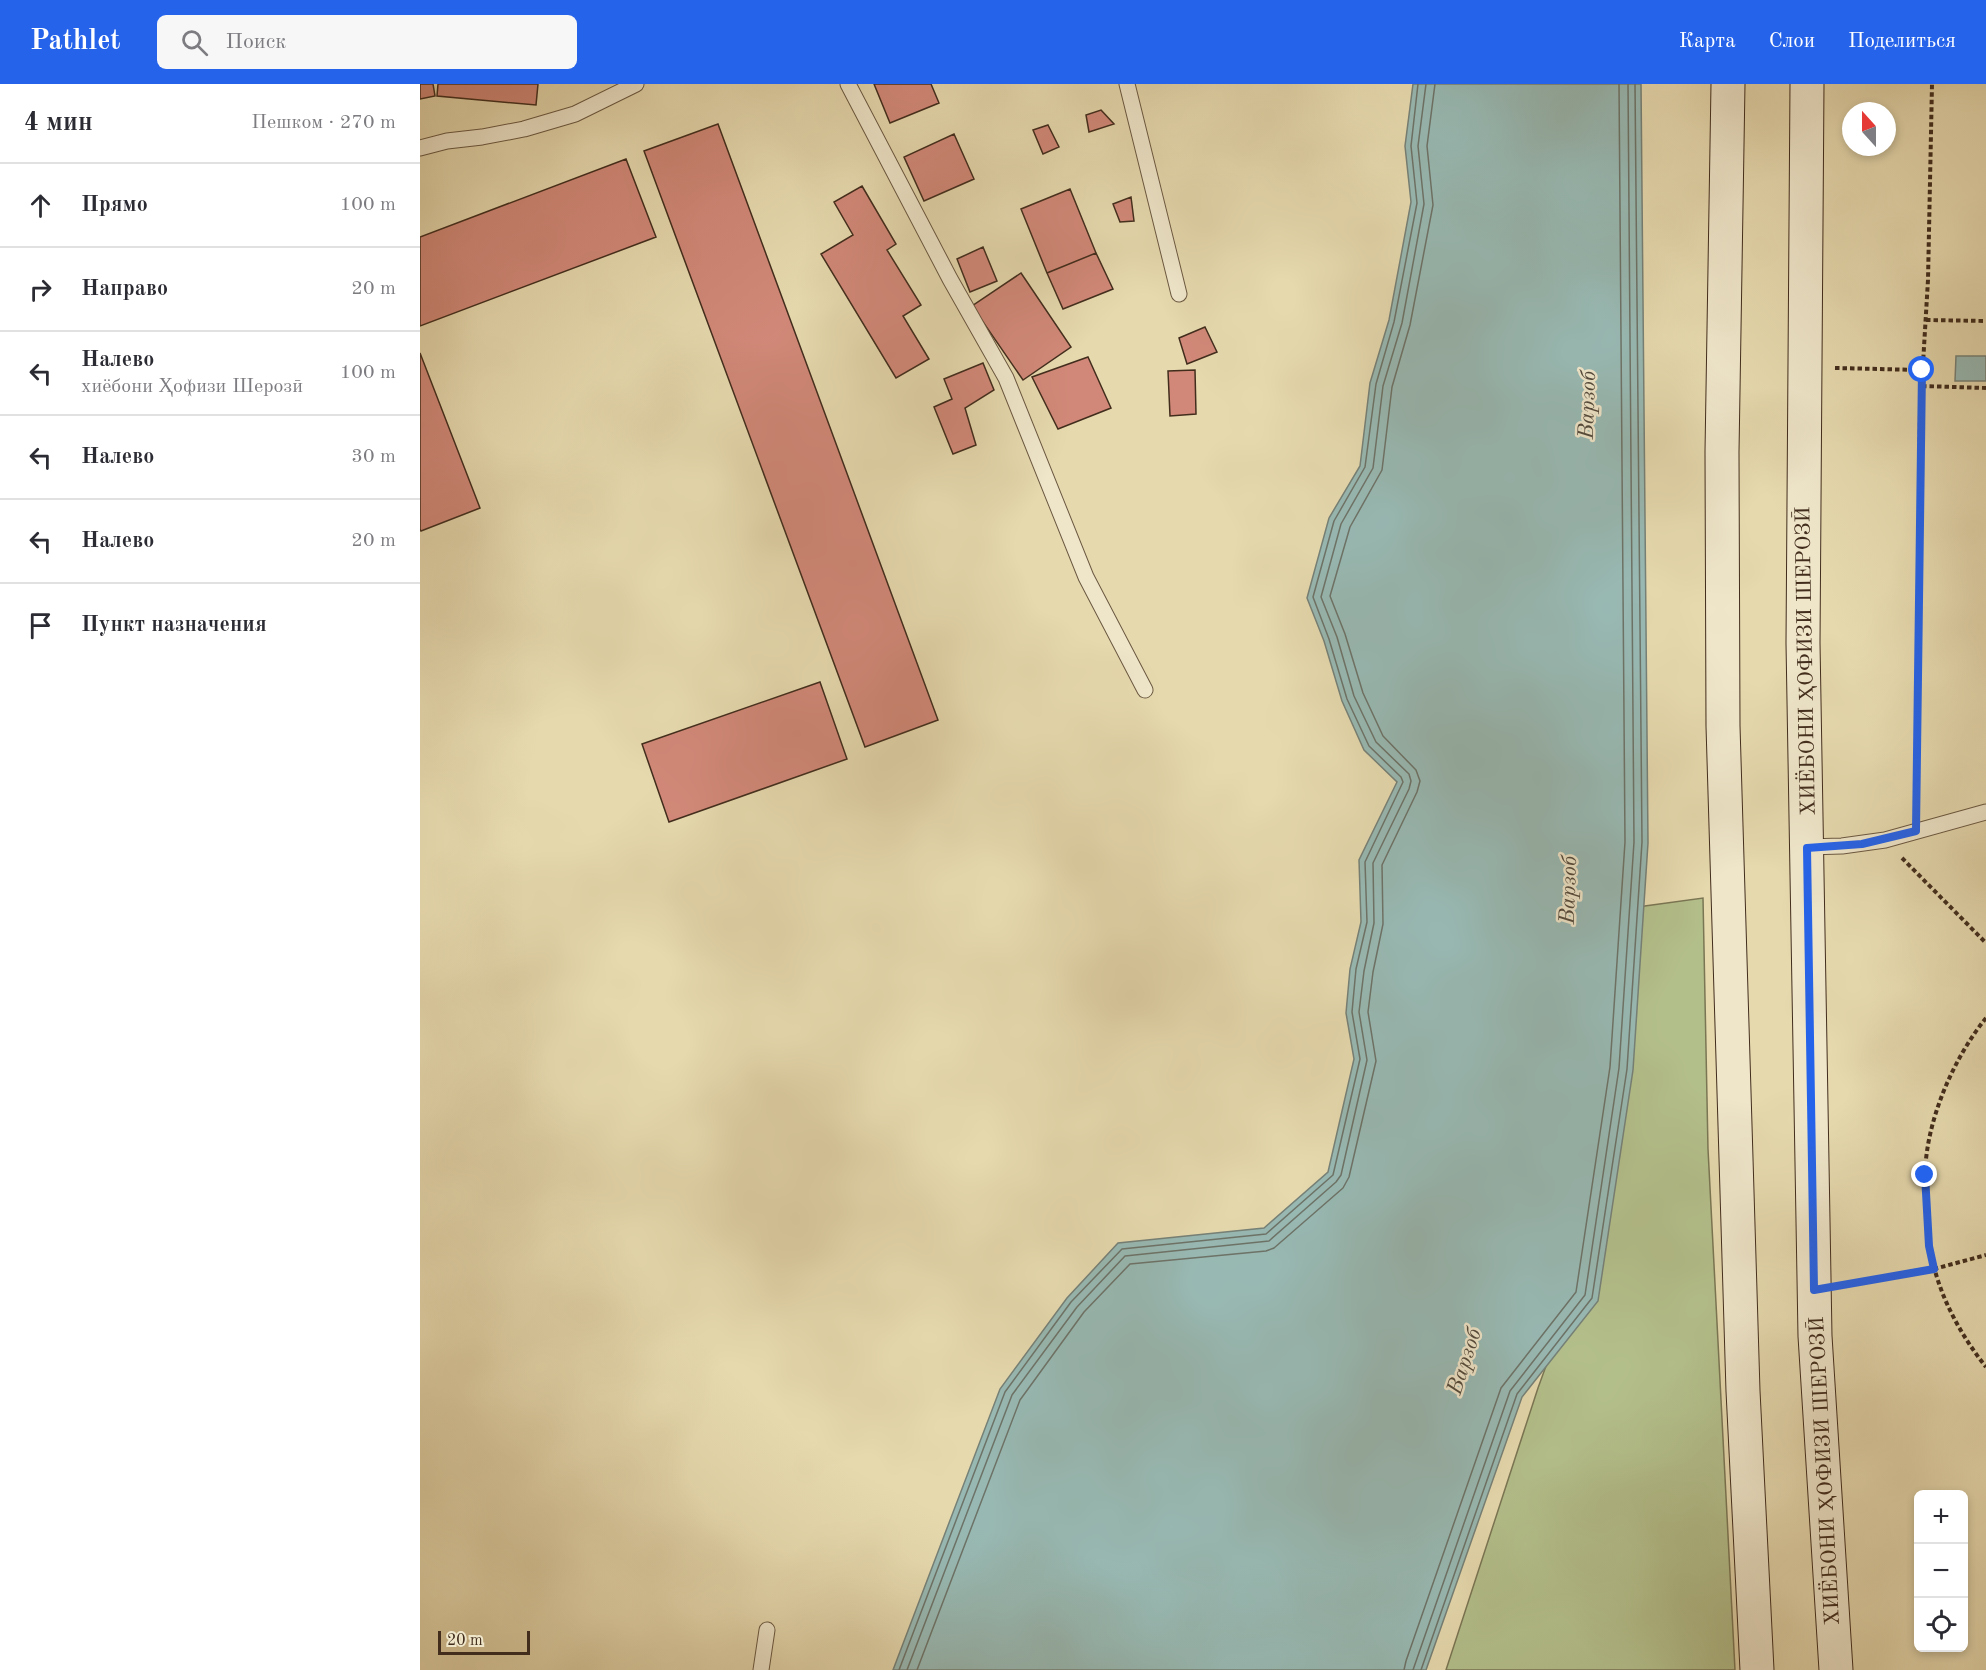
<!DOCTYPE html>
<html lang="ru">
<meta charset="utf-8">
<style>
body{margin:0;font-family:"Old Standard TT",serif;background:#f7f7f7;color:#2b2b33}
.controls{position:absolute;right:18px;bottom:18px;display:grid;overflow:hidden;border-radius:9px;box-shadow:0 3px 9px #0003}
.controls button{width:54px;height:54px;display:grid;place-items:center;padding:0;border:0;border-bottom:2px solid #e1e1e2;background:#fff;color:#2b2b33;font:30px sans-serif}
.compass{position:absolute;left:1422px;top:18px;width:54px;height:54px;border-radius:50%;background:#fff;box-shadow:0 3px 9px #0003;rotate:339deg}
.scale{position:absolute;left:18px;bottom:15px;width:92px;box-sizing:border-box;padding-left:6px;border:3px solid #422d1d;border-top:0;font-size:16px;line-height:21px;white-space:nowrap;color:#422d1d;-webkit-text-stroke:4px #efe6ca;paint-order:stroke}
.stop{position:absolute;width:18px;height:18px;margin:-14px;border:4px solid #2563eb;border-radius:50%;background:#fff}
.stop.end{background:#2563eb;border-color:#fff;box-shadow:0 2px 6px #0008}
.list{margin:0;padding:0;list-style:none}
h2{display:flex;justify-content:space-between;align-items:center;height:78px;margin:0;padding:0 24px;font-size:26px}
h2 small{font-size:20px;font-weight:400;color:#7c7c81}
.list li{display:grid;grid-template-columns:39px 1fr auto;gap:18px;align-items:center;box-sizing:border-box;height:84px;padding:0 24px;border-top:2px solid #e1e1e2}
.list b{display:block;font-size:22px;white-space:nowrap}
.list p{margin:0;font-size:20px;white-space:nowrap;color:#7c7c81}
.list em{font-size:20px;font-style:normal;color:#7c7c81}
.icon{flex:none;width:33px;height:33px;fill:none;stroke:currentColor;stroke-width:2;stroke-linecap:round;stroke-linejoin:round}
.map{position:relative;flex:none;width:1566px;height:1586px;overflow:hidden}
header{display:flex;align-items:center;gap:36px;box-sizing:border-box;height:84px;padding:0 30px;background:#2563eb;color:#fff}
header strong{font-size:28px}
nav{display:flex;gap:33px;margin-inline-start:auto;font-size:21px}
.search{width:420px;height:54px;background:#f7f7f7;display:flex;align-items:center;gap:15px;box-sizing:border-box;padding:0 21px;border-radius:9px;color:#7c7c81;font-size:22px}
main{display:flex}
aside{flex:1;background:#fff}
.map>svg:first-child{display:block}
</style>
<header>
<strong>Pathlet</strong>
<div class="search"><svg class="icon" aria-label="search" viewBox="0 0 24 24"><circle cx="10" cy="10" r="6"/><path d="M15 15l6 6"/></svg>Поиск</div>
<nav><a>Карта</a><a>Слои</a><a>Поделиться</a></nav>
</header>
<main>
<aside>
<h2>4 мин<small>Пешком · 270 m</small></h2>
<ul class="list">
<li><svg class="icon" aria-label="ahead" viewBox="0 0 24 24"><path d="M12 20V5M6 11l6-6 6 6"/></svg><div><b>Прямо</b></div><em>100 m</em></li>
<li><svg class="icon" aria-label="right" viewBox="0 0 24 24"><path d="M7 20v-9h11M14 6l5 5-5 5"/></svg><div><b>Направо</b></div><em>20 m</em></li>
<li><svg class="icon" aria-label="left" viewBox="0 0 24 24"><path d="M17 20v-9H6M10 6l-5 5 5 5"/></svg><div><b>Налево</b><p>хиёбони Ҳофизи Шерозӣ</p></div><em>100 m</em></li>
<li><svg class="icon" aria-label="left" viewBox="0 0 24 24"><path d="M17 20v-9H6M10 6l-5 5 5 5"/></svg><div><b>Налево</b></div><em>30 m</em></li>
<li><svg class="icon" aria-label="left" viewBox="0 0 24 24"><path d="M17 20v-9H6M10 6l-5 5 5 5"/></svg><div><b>Налево</b></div><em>20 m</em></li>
<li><svg class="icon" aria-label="arrive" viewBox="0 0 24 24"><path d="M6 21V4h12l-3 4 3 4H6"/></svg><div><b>Пункт назначения</b></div></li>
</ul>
</aside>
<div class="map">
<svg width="1566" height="1586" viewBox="0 0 1566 1586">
<rect width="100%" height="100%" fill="#e6d9ae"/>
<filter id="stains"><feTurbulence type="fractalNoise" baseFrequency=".00333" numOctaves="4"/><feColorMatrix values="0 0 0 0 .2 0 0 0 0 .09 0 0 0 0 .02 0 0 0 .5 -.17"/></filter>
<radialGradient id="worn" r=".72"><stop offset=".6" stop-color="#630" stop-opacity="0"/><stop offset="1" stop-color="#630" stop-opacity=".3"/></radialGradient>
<path fill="#b3bf8b" stroke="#7a7654" stroke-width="1.5" d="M1283 814 1288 1065 1315 1586H1026L1118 1304 1162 1183 1203 825Z"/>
<path fill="#98b9b3" stroke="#768177" stroke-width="1.5" d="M993 0H1221L1228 759 1213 986 1178 1217 1102 1313 1006 1586H473L580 1305 647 1214 698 1159 844 1144 908 1088 934 975 926 929 930 885 941 838 939 776 977 698 944 666 922 617 904 557 887 514 909 434 940 382 950 299 969 236 991 118 985 62Z
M1536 272H1566V297H1535Z"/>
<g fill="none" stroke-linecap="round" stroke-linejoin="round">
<path stroke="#6d7368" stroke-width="1.5" d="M479 1586 585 1308 651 1218 702 1165 846 1150 913 1091 940 975 932 928 936 885 947 838 945 778 983 698 981 693 949 662 927 615 909 555 893 513 914 437 945 383 956 300 974 238 997 119 991 62 998 0
M487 1586 592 1311 657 1223 705 1172 849 1157 916 1098 921 1091 947 976 939 928 944 887 954 839 953 779 989 705 991 697 989 690 956 658 934 612 917 553 901 513 921 440 953 384 963 302 982 239 1004 120 998 62 1006 0
M497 1586 600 1316 664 1228 710 1180 846 1167 854 1164 923 1104 929 1093 956 977 948 928 953 888 963 840 962 781 997 708 1000 697 996 686 963 652 943 609 925 550 910 512 930 443 962 386 972 303 990 241 1013 121 1007 62 1015 0
M984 1586 986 1577 1081 1304 1156 1208 1190 983 1205 758 1199 0
M993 1586 1090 1307 1165 1211 1199 984 1214 758 1208 0
M1001 1586 1097 1310 1172 1214 1207 985 1222 758 1215 0"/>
</g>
<path fill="#d18878" stroke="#422d1d" stroke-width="1.5" d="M0 0H13L15 12 0 15Z
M18 0H118L116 21 17 12Z
M454 0H511L519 19 470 39Z
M681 26 694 40 669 48 666 31Z
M298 40 518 636 445 663 224 67Z
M628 41 639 63 623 70 613 46Z
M534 50 554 95 504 117 484 73Z
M206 75 236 153 0 242V153Z
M442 102 476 160 467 166 501 221 483 232 509 275 476 294 401 170 433 151 414 118Z
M650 105 676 169 627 189 601 125Z
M711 113 714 137 700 138 693 120Z
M563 163 577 197 550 208 537 175Z
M676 169 693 205 643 225 627 189Z
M601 189 651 263 603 296 552 222Z
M785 243 797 268 767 280 759 254Z
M0 269 60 424 1 447 0 445Z
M668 273 691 324 638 345 612 293Z
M563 279 574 306 545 324 556 361 533 370 514 323 532 315 524 295Z
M775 286 776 330 750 332 748 287Z
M400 598 427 675 249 738 222 660Z"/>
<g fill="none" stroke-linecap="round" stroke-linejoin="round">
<defs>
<path id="lane" d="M428 0 530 195 586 294 666 493 725 606
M707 0 759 210
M0 64 27 57 62 53 104 45 155 30 216 0
M1387 763 1422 762 1465 756 1566 728
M341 1586 347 1546"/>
<path id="secondary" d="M1308 0 1302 368 1303 642 1323 1307 1337 1586
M1387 0 1383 559 1395 1252 1416 1586"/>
</defs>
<use href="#lane" stroke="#6b5841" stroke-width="17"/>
<use href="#secondary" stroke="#422d1d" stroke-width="35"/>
<path stroke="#422d1d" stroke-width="4" stroke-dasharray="4.5 3" stroke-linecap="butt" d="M1506 236 1566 237
M1415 284 1502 286
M1502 302 1566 304
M1496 725 1500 330 1508 196 1512 0
M1482 774 1566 859
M1566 934C1533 975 1506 1037 1505 1091 1504 1101 1507 1112 1508 1123 1508 1136 1507 1151 1510 1164 1517 1208 1539 1249 1566 1283
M1425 1200 1514 1185 1566 1171"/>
<use href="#lane" stroke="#efe6ca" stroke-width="15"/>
<use href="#secondary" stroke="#efe6ca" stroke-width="33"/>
</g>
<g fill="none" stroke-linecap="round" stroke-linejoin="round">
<path stroke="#2563eb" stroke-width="8" d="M1502 286 1496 747 1442 760 1387 764 1394 1206 1514 1185 1509 1162 1505 1091"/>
</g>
<g text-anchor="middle" stroke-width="5" stroke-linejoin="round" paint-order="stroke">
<g font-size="21" fill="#422d1d" stroke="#efe6ca">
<text transform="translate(1385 577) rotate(-91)" y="7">ХИЁБОНИ ҲОФИЗИ ШЕРОЗӢ</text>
<text transform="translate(1404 1387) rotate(-93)" y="7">ХИЁБОНИ ҲОФИЗИ ШЕРОЗӢ</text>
</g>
<g font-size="22" font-style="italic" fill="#53493b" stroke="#efe6ca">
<text transform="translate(1166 321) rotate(-88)" y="8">Варзоб</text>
<text transform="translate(1147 806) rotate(-88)" y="8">Варзоб</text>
<text transform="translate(1043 1277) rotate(-72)" y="8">Варзоб</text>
</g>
</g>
<rect width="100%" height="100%" filter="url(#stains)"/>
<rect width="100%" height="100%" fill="url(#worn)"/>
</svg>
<div class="controls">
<button>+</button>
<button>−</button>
<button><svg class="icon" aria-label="locate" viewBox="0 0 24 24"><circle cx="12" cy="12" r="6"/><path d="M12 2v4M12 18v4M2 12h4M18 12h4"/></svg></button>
</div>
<svg class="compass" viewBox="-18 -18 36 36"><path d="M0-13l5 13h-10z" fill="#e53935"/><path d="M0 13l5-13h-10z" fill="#7c7c81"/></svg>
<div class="scale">20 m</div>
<div class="stop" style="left:1502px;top:286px"></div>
<div class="stop end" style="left:1505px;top:1091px"></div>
</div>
</main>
